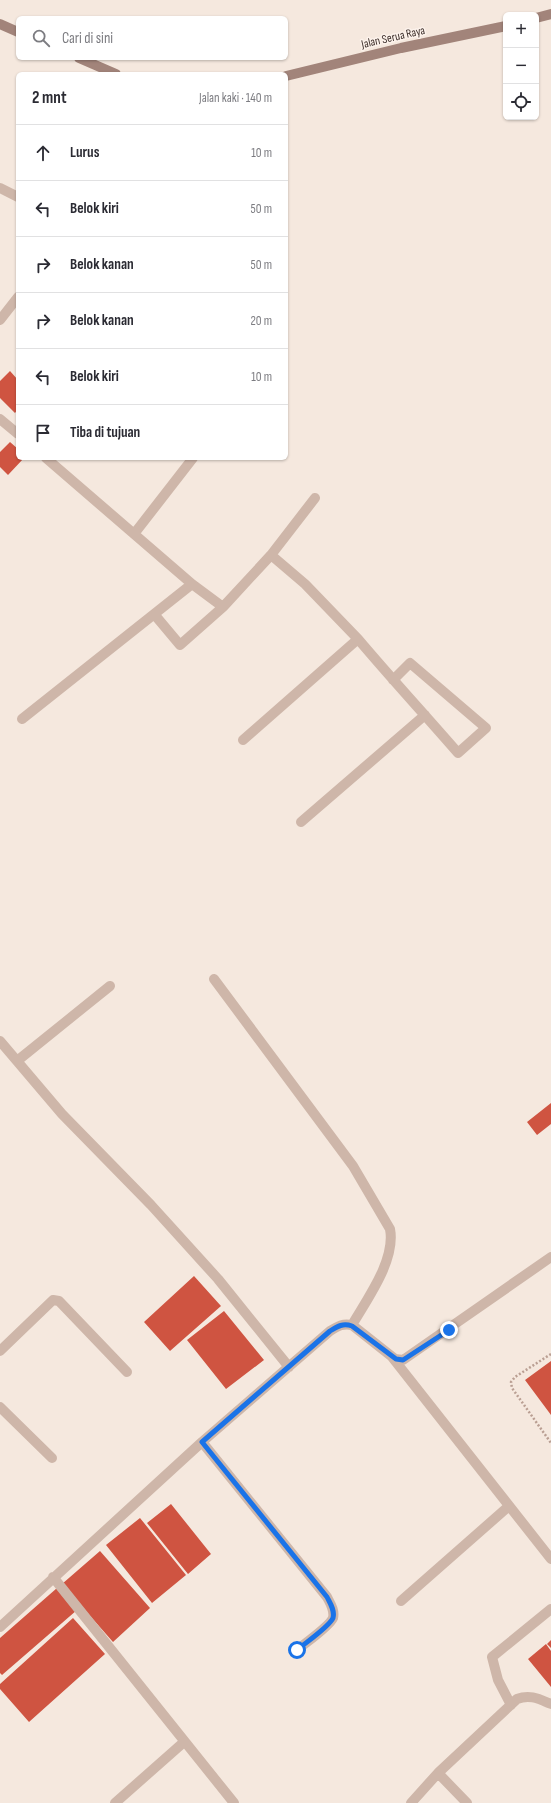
<!DOCTYPE html>
<html lang="id">
<meta charset="utf-8">
<style>
body{margin:0;font-family:"Sofia Sans Condensed",sans-serif;background:#f7f7f7;color:#2b2b33}
.controls{position:absolute;right:12px;top:12px;display:grid;overflow:hidden;border-radius:6px;box-shadow:0 1px 3px #0004}
.controls button{width:36px;height:36px;display:grid;place-items:center;padding:0;border:0;border-bottom:1px solid #e1e1e2;background:#fff;color:#2b2b33;font:20px sans-serif}
.stop{position:absolute;width:12px;height:12px;margin:-9px;border:3px solid #1a73e8;border-radius:50%;background:#fff}
.stop.end{background:#1a73e8;border-color:#fff;box-shadow:0 1px 4px #0008}
.list{margin:0;padding:0;list-style:none}
h2{display:flex;justify-content:space-between;align-items:center;height:52px;margin:0;padding:0 16px;font-size:17px}
h2 small{font-size:13px;font-weight:400;color:#7c7c81}
.list li{display:grid;grid-template-columns:26px 1fr auto;gap:12px;align-items:center;box-sizing:border-box;height:56px;padding:0 16px;border-top:1px solid #e1e1e2}
.list b{display:block;font-size:15px;white-space:nowrap}
.list em{font-size:13px;font-style:normal;color:#7c7c81}
.icon{flex:none;width:22px;height:22px;fill:none;stroke:currentColor;stroke-width:2;stroke-linecap:round;stroke-linejoin:round}
.map{position:relative;flex:none;width:551px;height:1803px;overflow:hidden}
.search{position:absolute;background:#fff;box-shadow:0 1px 3px #0004;left:16px;top:16px;width:272px;height:44px;display:flex;align-items:center;gap:10px;box-sizing:border-box;padding:0 14px;border-radius:6px;color:#7c7c81;font-size:15px}
.panel{position:absolute;background:#fff;box-shadow:0 1px 3px #0004;left:16px;top:72px;width:272px;height:388px;border-radius:6px}
.map>svg:first-child{display:block}
</style>
<div class="map">
<svg width="551" height="1803" viewBox="0 0 551 1803">
<rect width="100%" height="100%" fill="#f5e8de"/>
<path fill="#cf5441" d="M10 371 18 380V409L15 413 0 398V381Z
M10 442 18 449V458H24L8 475 0 467V452Z
M551 1103V1124L537 1135 527 1122Z
M194 1276 221 1306 170 1351 144 1322Z
M224 1311 264 1360 226 1389 187 1340Z
M551 1361V1415L525 1380Z
M171 1504 211 1554 188 1574 147 1523Z
M140 1518 186 1575 152 1603 106 1545Z
M100 1551 150 1608 113 1642 62 1584Z
M57 1588 77 1610 2 1675 0 1673V1638Z
M73 1618 105 1654 29 1722 0 1689V1684Z
M551 1640V1648L547 1644Z
M546 1644 551 1651V1687L528 1659Z"/>
<g fill="none" stroke-linecap="round" stroke-linejoin="round">
<path stroke="#ba9f93" stroke-width="2.5" stroke-dasharray="2 2" stroke-linecap="butt" d="M551 1354 515 1377 511 1382 512 1388 551 1443"/>
<path stroke="#ceb6a9" stroke-width="10" d="M0 188 18 197
M0 320 18 297
M0 419 18 434
M46 458 192 584 223 607 271 555 305 584 358 639C391 678 425 715 458 753L486 728 410 663 393 680
M134 534 193 458
M271 555 315 498
M154 614 180 645 223 607
M22 719 192 584
M243 740 358 639
M301 822 425 715
M214 979 353 1166 390 1229C396 1260 367 1299 352 1325
M0 1041 62 1114 151 1205 218 1279 289 1367
M17 1061 110 986
M0 1351 53 1300 59 1301 127 1372
M392 1357 551 1559
M0 1407 52 1458
M202 1442 327 1597C330 1603 335 1610 333 1618 329 1627 305 1643 297 1650
M53 1577 234 1803
M401 1601 509 1506
M0 1627 202 1442 330 1331C338 1326 343 1323 352 1325L395 1359 403 1360 551 1257
M511 1705 498 1680 492 1657 551 1609
M438 1773 467 1803
M115 1803 184 1742
M411 1803 438 1773 517 1699C530 1694 539 1699 551 1704"/>
<path stroke="#a2847a" stroke-width="10" d="M536 18 551 14
M0 24 18 32
M79 58 116 74
M286 76 401 48 506 26"/>
</g>
<g fill="none" stroke-linecap="round" stroke-linejoin="round">
<path stroke="#1a73e8" stroke-width="5" d="M297 1650C305 1643 329 1627 333 1618 335 1610 330 1603 327 1597L202 1442 330 1331C338 1326 343 1323 352 1326L396 1359 403 1360 449 1330"/>
</g>
<g text-anchor="middle" stroke-width="3" stroke-linejoin="round" paint-order="stroke">
<g font-size="12" fill="#3b2d29" stroke="#fcf2eb">
<text transform="translate(393 37) rotate(-13)" y="4">Jalan Serua Raya</text>
</g>
</g>
</svg>
<div class="controls">
<button>+</button>
<button>−</button>
<button><svg class="icon" aria-label="locate" viewBox="0 0 24 24"><circle cx="12" cy="12" r="6"/><path d="M12 2v4M12 18v4M2 12h4M18 12h4"/></svg></button>
</div>
<div class="stop" style="left:297px;top:1650px"></div>
<div class="stop end" style="left:449px;top:1330px"></div>
<div class="search"><svg class="icon" aria-label="search" viewBox="0 0 24 24"><circle cx="10" cy="10" r="6"/><path d="M15 15l6 6"/></svg>Cari di sini</div>
<section class="panel">
<h2>2 mnt<small>Jalan kaki · 140 m</small></h2>
<ul class="list">
<li><svg class="icon" aria-label="ahead" viewBox="0 0 24 24"><path d="M12 20V5M6 11l6-6 6 6"/></svg><div><b>Lurus</b></div><em>10 m</em></li>
<li><svg class="icon" aria-label="left" viewBox="0 0 24 24"><path d="M17 20v-9H6M10 6l-5 5 5 5"/></svg><div><b>Belok kiri</b></div><em>50 m</em></li>
<li><svg class="icon" aria-label="right" viewBox="0 0 24 24"><path d="M7 20v-9h11M14 6l5 5-5 5"/></svg><div><b>Belok kanan</b></div><em>50 m</em></li>
<li><svg class="icon" aria-label="right" viewBox="0 0 24 24"><path d="M7 20v-9h11M14 6l5 5-5 5"/></svg><div><b>Belok kanan</b></div><em>20 m</em></li>
<li><svg class="icon" aria-label="left" viewBox="0 0 24 24"><path d="M17 20v-9H6M10 6l-5 5 5 5"/></svg><div><b>Belok kiri</b></div><em>10 m</em></li>
<li><svg class="icon" aria-label="arrive" viewBox="0 0 24 24"><path d="M6 21V4h12l-3 4 3 4H6"/></svg><div><b>Tiba di tujuan</b></div></li>
</ul>
</section>
</div>
